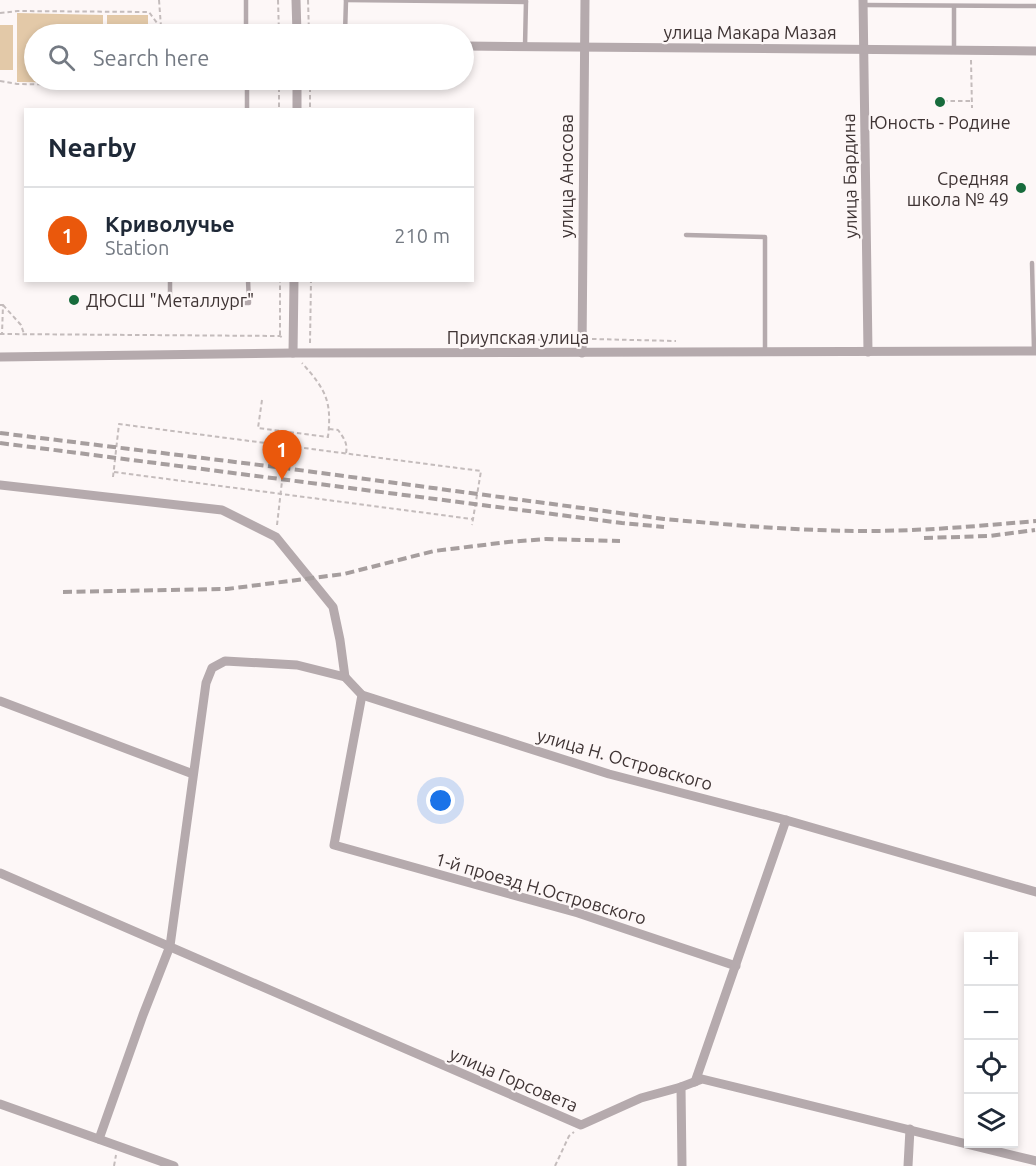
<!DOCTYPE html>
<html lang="en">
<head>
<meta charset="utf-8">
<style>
	body { margin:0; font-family:Ubuntu,sans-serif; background:#f6f6f7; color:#1f2937 }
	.controls { position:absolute; right:18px; bottom:18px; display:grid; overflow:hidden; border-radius:0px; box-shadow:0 3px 9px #0003 }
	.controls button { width:54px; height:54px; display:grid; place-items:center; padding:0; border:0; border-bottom:2px solid #e0e1e3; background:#fff; color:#1f2937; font:30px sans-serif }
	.you { position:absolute; left:441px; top:801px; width:21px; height:21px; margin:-15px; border:4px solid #fff; border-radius:50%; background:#1a73e8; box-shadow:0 0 0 9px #1a73e833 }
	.badge { display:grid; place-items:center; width:39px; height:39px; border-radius:50%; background:#ea580c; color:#fff; font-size:20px; font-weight:700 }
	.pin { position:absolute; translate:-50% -50px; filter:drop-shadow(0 2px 3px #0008) }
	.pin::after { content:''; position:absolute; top:32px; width:21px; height:18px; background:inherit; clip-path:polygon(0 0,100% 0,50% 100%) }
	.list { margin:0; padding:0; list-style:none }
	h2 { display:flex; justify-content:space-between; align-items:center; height:78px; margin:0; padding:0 24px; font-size:26px }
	h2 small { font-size:20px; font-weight:400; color:#747a83 }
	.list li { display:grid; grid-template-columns:39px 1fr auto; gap:18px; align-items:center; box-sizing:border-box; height:96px; padding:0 24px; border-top:2px solid #e0e1e3 }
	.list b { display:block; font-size:22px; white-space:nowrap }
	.list p { margin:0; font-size:20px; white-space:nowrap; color:#747a83 }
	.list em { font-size:20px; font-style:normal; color:#747a83 }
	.icon { flex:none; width:33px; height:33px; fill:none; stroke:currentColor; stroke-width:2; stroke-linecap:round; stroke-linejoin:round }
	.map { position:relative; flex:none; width:1036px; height:1166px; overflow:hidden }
	.search { position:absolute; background:#fff; box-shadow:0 3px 9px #0003; left:24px; top:24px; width:450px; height:66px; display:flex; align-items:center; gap:15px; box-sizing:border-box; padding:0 21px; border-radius:33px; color:#747a83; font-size:22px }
	.panel { position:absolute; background:#fff; box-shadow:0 3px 9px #0003; left:24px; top:108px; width:450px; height:174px; border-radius:0px }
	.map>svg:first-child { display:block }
	.garden { fill:#e3c9a8 }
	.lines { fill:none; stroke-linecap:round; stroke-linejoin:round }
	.path { stroke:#c4bcbc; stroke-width:2; stroke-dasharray:4.5 3; stroke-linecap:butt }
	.service { stroke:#b5aaad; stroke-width:4.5 }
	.minor { stroke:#b5aaad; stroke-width:9 }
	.rail { stroke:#a69e9e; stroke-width:4; stroke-dasharray:9 4.5; stroke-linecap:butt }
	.poi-dot { fill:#176b3c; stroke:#fdf7f7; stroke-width:2 }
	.labels { text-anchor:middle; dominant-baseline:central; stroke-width:4.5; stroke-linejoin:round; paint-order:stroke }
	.street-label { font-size:18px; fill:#3f3434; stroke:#fdf7f7 }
	.poi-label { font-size:18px; fill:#3f3434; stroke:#fdf7f7 }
</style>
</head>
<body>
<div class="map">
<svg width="1036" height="1166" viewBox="0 0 1036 1166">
	<rect width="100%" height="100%" fill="#fdf7f7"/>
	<g class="garden">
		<polygon points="17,13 103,15 103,34 34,34 34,80 103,80 103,83 17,82"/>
		<rect x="107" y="15" width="41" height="19"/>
		<rect x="0" y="25" width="13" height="45"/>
	</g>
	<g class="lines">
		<g class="path">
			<polyline points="159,0 161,27"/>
			<polyline points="278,0 279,34"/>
			<polyline points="308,0 309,34"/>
			<polyline points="0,13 18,11 149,12 165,34"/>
			<polyline points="971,60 972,108"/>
			<polyline points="279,80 279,110"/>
			<polyline points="310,80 310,110"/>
			<polyline points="0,81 17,84 149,86 154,80"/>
			<polyline points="943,101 972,101"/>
			<polyline points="0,305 3,305 2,334"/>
			<polyline points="3,305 21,325 24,334"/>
			<polyline points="0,334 280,336 283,338"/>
			<polyline points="280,335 280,280"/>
			<polyline points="592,339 676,341"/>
			<polyline points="493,341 571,339"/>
			<polyline points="310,343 311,280"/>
			<path d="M 262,400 L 258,428 L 328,437 C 332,401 326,390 302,363"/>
			<path d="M 329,429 L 338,430 C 344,438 348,444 346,453"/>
			<polyline points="114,472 472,519"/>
			<polyline points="113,477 119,424 481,471 472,525"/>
			<polyline points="277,525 286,446 291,433"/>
			<polyline points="114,1166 116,1155"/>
			<polyline points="555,1166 569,1136 574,1132"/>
		</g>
		<g class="service">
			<polyline points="246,0 246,34"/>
			<polyline points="346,0 526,2"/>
			<polyline points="864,5 1036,6"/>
			<polyline points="954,7 954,50"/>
			<polyline points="345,34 346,0"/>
			<polyline points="525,46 526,1"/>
			<polyline points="247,80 247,110"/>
			<polyline points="686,235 765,237 765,353"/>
			<polyline points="1032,263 1034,350"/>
			<polyline points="170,280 170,302 249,303 248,280"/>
		</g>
		<g class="minor">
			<polyline points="296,0 297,34"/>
			<polyline points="863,0 868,352"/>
			<polyline points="464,46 1036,51"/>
			<polyline points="297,110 297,80"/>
			<polyline points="293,353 294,280"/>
			<polyline points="582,353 585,0"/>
			<polyline points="0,357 293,353 1036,351"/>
			<polyline points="0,485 222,510 276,537 333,607 340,640 345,677"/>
			<polyline points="362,695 334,845 578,913 736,966"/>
			<polyline points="0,701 193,774"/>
			<polyline points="0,873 581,1125 641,1098 681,1087 702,1079 1036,1161"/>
			<polyline points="695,1082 786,820"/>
			<polyline points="681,1087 682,1166"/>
			<polyline points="0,1104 174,1166"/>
			<polyline points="99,1139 143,1015 170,946 206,683 212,668 225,661 297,665 345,677 362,695 609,774 786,820 1036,892"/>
			<polyline points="908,1166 910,1129"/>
		</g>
		<g class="rail">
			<path d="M 0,433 L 284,468 L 664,519 C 731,525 799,531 866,531 C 923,531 979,526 1036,521"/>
			<polyline points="0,443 622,523 664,527"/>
			<polyline points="924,538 989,536 1035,530"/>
			<polyline points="63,592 227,589 344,574 434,551 508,542 546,539 620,541"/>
		</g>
	</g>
	<g class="poi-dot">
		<circle cx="940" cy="102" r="6"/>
		<circle cx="1021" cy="188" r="6"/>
		<circle cx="74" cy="300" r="6"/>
	</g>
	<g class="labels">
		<g class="street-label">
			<text x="750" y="32">улица Макара Мазая</text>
			<text transform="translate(566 176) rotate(-90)">улица Аносова</text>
			<text transform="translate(849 176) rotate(-91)">улица Бардина</text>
			<text x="518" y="337">Приупская улица</text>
			<text transform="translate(625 759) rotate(16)">улица Н. Островского</text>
			<text transform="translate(541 888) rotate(16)">1-й проезд Н.Островского</text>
			<text transform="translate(514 1079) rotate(23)">улица Горсовета</text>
		</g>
		<g class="poi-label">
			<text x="940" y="122">Юность - Родине</text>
			<text x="1009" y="178" text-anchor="end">Средняя<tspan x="1009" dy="21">школа № 49</tspan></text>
			<text x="86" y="300" text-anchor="start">ДЮСШ "Металлург"</text>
		</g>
	</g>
</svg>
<div class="controls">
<button>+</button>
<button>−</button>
<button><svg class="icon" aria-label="locate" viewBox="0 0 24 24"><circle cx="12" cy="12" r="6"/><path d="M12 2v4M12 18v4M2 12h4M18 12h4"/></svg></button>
<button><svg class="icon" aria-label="layers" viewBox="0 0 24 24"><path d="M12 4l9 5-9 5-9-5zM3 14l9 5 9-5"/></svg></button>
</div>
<div class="you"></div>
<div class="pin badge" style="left:282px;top:480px">1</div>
<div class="search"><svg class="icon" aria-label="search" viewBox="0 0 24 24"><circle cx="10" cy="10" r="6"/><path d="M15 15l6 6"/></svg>Search here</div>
<section class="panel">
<h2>Nearby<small></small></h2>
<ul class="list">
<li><span class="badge">1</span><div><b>Криволучье</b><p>Station</p></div><em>210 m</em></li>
</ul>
</section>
</div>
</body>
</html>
